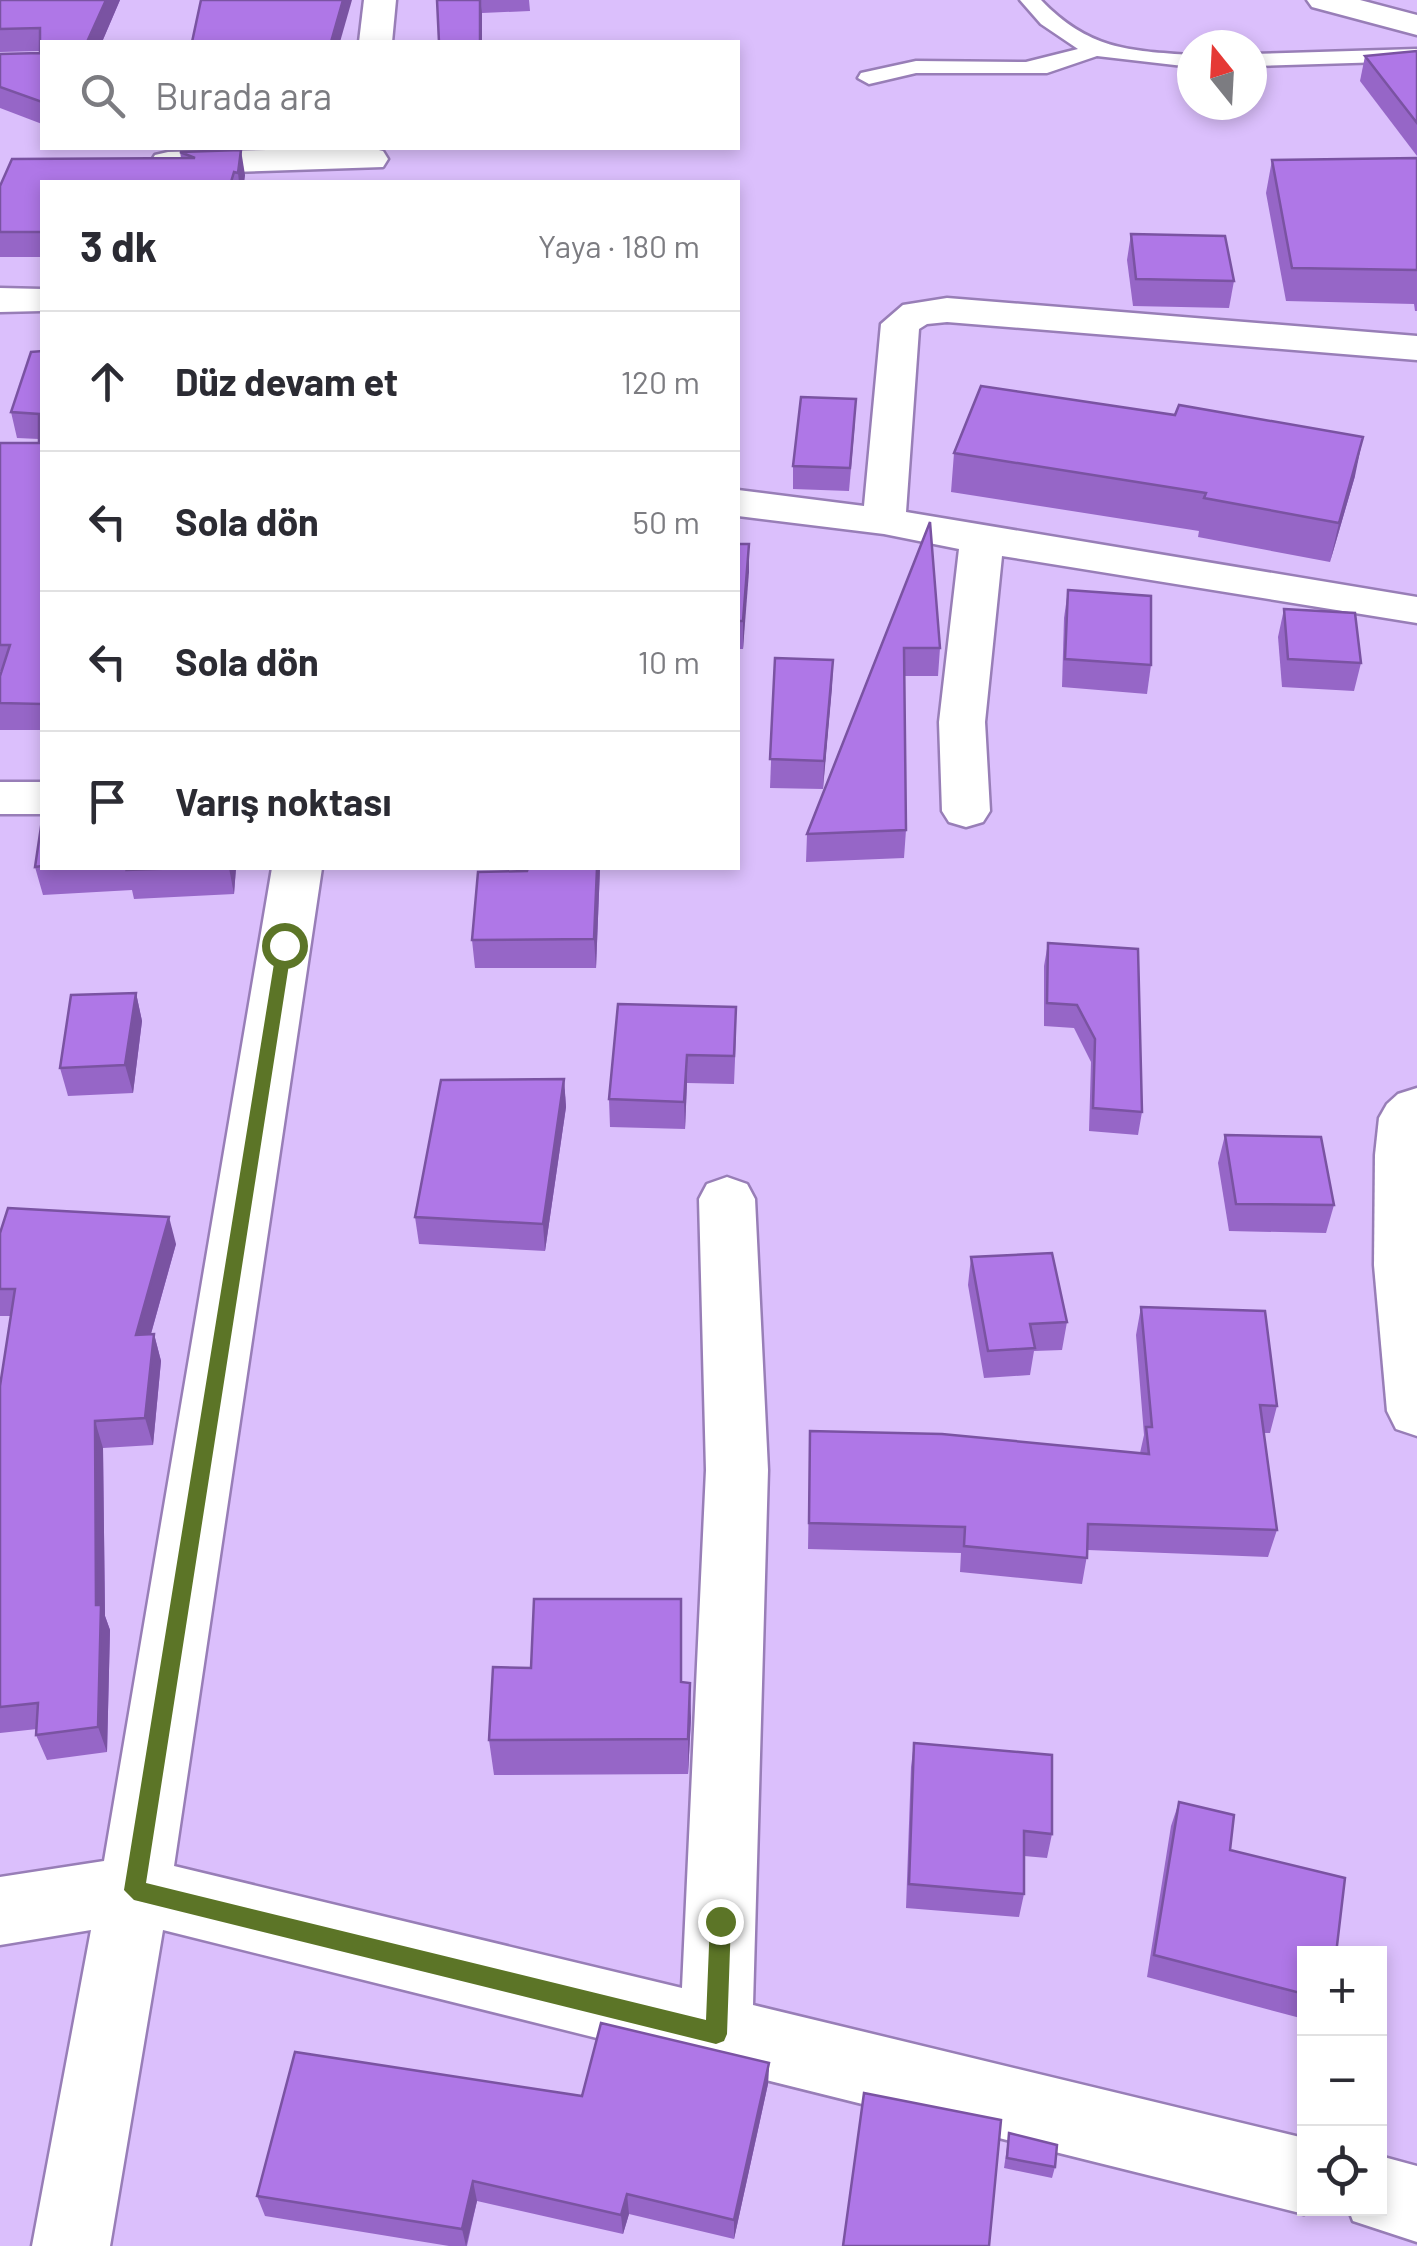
<!DOCTYPE html>
<html lang="tr">
<head>
<meta charset="utf-8">
<style>
	body { margin:0; font-family:Barlow,sans-serif; background:#f7f7f7; color:#2b2b33 }
	.controls { position:absolute; right:30px; bottom:30px; display:grid; overflow:hidden; border-radius:0px; box-shadow:0 5px 15px #0003 }
	.controls button { width:90px; height:90px; display:grid; place-items:center; padding:0; border:0; border-bottom:2px solid #e1e1e2; background:#fff; color:#2b2b33; font:50px sans-serif }
	.compass { position:absolute; left:1177px; top:30px; width:90px; height:90px; border-radius:50%; background:#fff; box-shadow:0 5px 15px #0003; rotate:342deg }
	.stop { position:absolute; width:30px; height:30px; margin:-22px; border:8px solid #5c7527; border-radius:50%; background:#fff }
	.stop.end { background:#5c7527; border-color:#fff; box-shadow:0 2px 10px #0008 }
	.list { margin:0; padding:0; list-style:none }
	h2 { display:flex; justify-content:space-between; align-items:center; height:130px; margin:0; padding:0 40px; font-size:42px }
	h2 small { font-size:32px; font-weight:400; color:#7c7c81 }
	.list li { display:grid; grid-template-columns:65px 1fr auto; gap:30px; align-items:center; box-sizing:border-box; height:140px; padding:0 40px; border-top:2px solid #e1e1e2 }
	.list b { display:block; font-size:38px; white-space:nowrap }
	.list em { font-size:32px; font-style:normal; color:#7c7c81 }
	.icon { flex:none; width:55px; height:55px; fill:none; stroke:currentColor; stroke-width:2; stroke-linecap:round; stroke-linejoin:round }
	.map { position:relative; flex:none; width:1417px; height:2246px; overflow:hidden }
	.search { position:absolute; background:#fff; box-shadow:0 5px 15px #0003; left:40px; top:40px; width:700px; height:110px; display:flex; align-items:center; gap:25px; box-sizing:border-box; padding:0 35px; border-radius:0px; color:#7c7c81; font-size:38px }
	.panel { position:absolute; background:#fff; box-shadow:0 5px 15px #0003; left:40px; top:180px; width:700px; height:690px; border-radius:0px }
	.map>svg:first-child { display:block }
	.lines { fill:none; stroke-linecap:round; stroke-linejoin:round }
	.lane-casing { stroke:#987eb7; stroke-width:5 }
	.street-casing { stroke:#987eb7; stroke-width:5 }
	.lane { fill:#fff; fill-rule:evenodd }
	.street { fill:#fff; fill-rule:evenodd }
	.wall { fill:#9666c7 }
	.shaded-wall { fill:#7a53a2 }
	.building { fill:#af77e7; stroke:#7a53a2; stroke-width:2.5 }
	.route { fill:#5c7527 }
</style>
</head>
<body>
<div class="map">
<svg width="1417" height="2246" viewBox="0 0 1417 2246">
	<rect width="100%" height="100%" fill="#dbbffc"/>
	<g class="lines">
		<defs>
			<g id="lane">
				<path d="M 1020,0 L 1041,0 C 1088,49 1128,51 1192,55 L 1192,67 L 1097,56 L 1047,73 L 916,73 L 869,84 L 858,78 L 861,73 L 916,61 L 1026,62 L 1078,49 L 1041,24 Z"/>
				<polygon points="1417,49 1417,61 1252,66 1252,54"/>
			</g>
			<g id="street">
				<polygon points="364,0 396,0 392,42 359,42"/>
				<polygon points="1307,0 1360,0 1417,15 1417,35 1312,7"/>
				<polygon points="370,148 383,151 388,159 383,167 168,174 155,171 150,163 155,155 168,152"/>
				<polygon points="0,288 42,289 42,311 0,312"/>
				<polygon points="947,298 1417,336 1417,360 947,322 927,324 919,329 906,512 1417,597 1417,623 1002,556 985,722 990,811 983,822 966,827 949,822 942,811 939,722 959,549 884,534 738,516 738,490 864,506 881,324 903,305"/>
				<rect x="0" y="782" width="42" height="32"/>
				<polygon points="272,868 322,868 174,1866 682,1988 706,1470 699,1199 707,1184 727,1177 747,1184 755,1199 768,1470 753,2005 1304,2138 1304,2208 1318,2208 1304,2214 163,1930 110,2246 32,2246 91,1930 0,1945 0,1877 104,1861"/>
				<polygon points="1417,1088 1417,1436 1396,1429 1387,1411 1374,1265 1375,1155 1379,1118 1387,1104 1398,1094"/>
				<polygon points="1380,2156 1417,2166 1417,2242 1353,2221 1348,2208 1380,2208"/>
			</g>
		</defs>
		<use href="#lane" class="lane-casing"/>
		<use href="#street" class="street-casing"/>
		<use href="#lane" class="lane"/>
		<use href="#street" class="street"/>
	</g>
	<g class="wall">
		<polygon points="0,0 120,0 102,42 42,42 42,124 0,108 0,54 40,53 40,51 0,52"/>
		<polygon points="437,0 529,0 530,11 482,13"/>
		<polygon points="1417,51 1417,156 1360,81 1365,56"/>
		<polygon points="106,148 220,148 112,150"/>
		<polygon points="180,152 245,175 244,182 42,182 42,257 0,257 0,186 181,158"/>
		<polygon points="1417,158 1417,311 1415,311 1414,304 1286,301 1266,193 1272,160"/>
		<polygon points="1131,234 1234,281 1229,308 1133,306 1127,260"/>
		<polygon points="42,351 42,730 0,730 0,676 2,671 0,671 0,443 39,443 39,439 17,438 11,412"/>
		<polygon points="855,422 849,491 793,489 793,466"/>
		<polygon points="954,453 1355,476 1330,562 1198,537 1199,531 951,492"/>
		<polygon points="930,522 940,648 938,676 904,676 906,830 904,858 806,862 807,834"/>
		<polygon points="738,544 749,544 743,649 738,649"/>
		<polygon points="1068,590 1151,665 1147,694 1062,687 1064,618"/>
		<polygon points="1284,609 1361,663 1354,691 1282,687 1278,637"/>
		<polygon points="775,658 833,660 823,789 770,788"/>
		<polygon points="42,820 42,868 236,868 234,894 134,899 132,890 43,895 35,867"/>
		<polygon points="528,868 600,868 596,968 475,968 472,940 527,871"/>
		<polygon points="1048,943 1142,1112 1138,1135 1089,1131 1091,1062 1074,1028 1044,1026 1044,966"/>
		<polygon points="136,993 142,1021 133,1093 68,1096 60,1068"/>
		<polygon points="618,1004 736,1035 734,1084 687,1083 685,1129 610,1127 609,1099"/>
		<polygon points="564,1079 566,1107 545,1251 419,1244 415,1217"/>
		<polygon points="1225,1135 1334,1205 1326,1233 1229,1231 1218,1163"/>
		<polygon points="0,1233 176,1244 151,1334 154,1334 161,1361 153,1445 103,1448 105,1616 110,1630 107,1752 47,1760 36,1735 37,1729 0,1733 0,1386 11,1316 0,1316"/>
		<polygon points="971,1257 1067,1322 1062,1350 1034,1351 1030,1375 984,1378 968,1285"/>
		<polygon points="1141,1307 1277,1406 1270,1433 1264,1433 1277,1530 1268,1557 1088,1550 1082,1584 960,1572 961,1553 808,1549 810,1431 1140,1453 1144,1435 1136,1335"/>
		<polygon points="682,1635 682,1682 691,1718 688,1774 494,1775 489,1740 531,1668"/>
		<polygon points="914,1743 1052,1834 1047,1858 1024,1856 1024,1894 1019,1917 906,1908 911,1767"/>
		<polygon points="1179,1802 1230,1850 1304,1954 1304,2019 1147,1977 1171,1826"/>
		<polygon points="769,2063 768,2084 734,2239 629,2214 623,2234 477,2201 467,2246 449,2246 265,2216 257,2196 582,2096"/>
		<polygon points="1009,2133 1055,2167 1052,2178 1004,2168"/>
	</g>
	<g class="shaded-wall">
		<polygon points="106,0 120,0 102,42 87,42"/>
		<polygon points="343,0 352,0 340,42 331,42"/>
		<polygon points="480,0 482,13 482,42 480,42"/>
		<polygon points="241,150 245,175 244,182 239,182 238,173"/>
		<polygon points="1363,437 1355,476 1330,562 1339,523"/>
		<polygon points="749,544 749,572 743,649 743,621"/>
		<polygon points="833,660 832,688 823,789 824,761"/>
		<polygon points="229,868 236,868 234,894"/>
		<polygon points="597,868 600,868 596,968 594,939"/>
		<polygon points="136,993 142,1021 133,1093 125,1065"/>
		<polygon points="687,1055 687,1083 685,1129 684,1102"/>
		<polygon points="564,1079 566,1107 545,1251 543,1224"/>
		<polygon points="169,1217 176,1244 143,1362 136,1335"/>
		<polygon points="154,1334 161,1361 153,1445 145,1418"/>
		<polygon points="95,1421 103,1448 105,1616 110,1630 107,1752 98,1727"/>
		<polygon points="690,1683 691,1718 688,1774 688,1739"/>
		<polygon points="769,2063 768,2084 734,2239 734,2220"/>
		<polygon points="473,2181 477,2201 466,2246 462,2229"/>
		<polygon points="627,2194 629,2214 623,2234 621,2215"/>
	</g>
	<g class="building">
		<polygon points="0,0 106,0 87,42 42,42 42,102 0,87 0,54 40,53 40,28 0,29"/>
		<polygon points="201,0 343,0 331,42 192,42"/>
		<polygon points="437,0 480,0 480,42 439,42"/>
		<polygon points="1417,51 1417,123 1365,56"/>
		<polygon points="241,150 238,173 234,172 231,182 42,182 42,232 0,232 0,186 12,159 195,158 180,152"/>
		<polygon points="1417,158 1417,270 1292,268 1272,160"/>
		<polygon points="1131,234 1225,236 1234,281 1136,279"/>
		<polygon points="42,351 42,704 0,703 0,676 10,645 0,645 0,443 39,443 39,414 11,412 31,352"/>
		<polygon points="981,386 1175,415 1179,405 1363,437 1339,523 1204,498 1206,493 954,453"/>
		<polygon points="801,397 856,399 850,468 793,466"/>
		<polygon points="930,522 940,648 904,648 906,830 807,834"/>
		<polygon points="738,544 749,544 743,621 738,621"/>
		<polygon points="1068,590 1151,596 1151,665 1065,659"/>
		<polygon points="1284,609 1355,613 1361,663 1288,659"/>
		<polygon points="775,658 833,660 824,761 770,759"/>
		<polygon points="42,820 42,866 35,867"/>
		<polygon points="128,868 186,868 127,870"/>
		<polygon points="528,868 597,868 594,939 472,940 478,872 527,871"/>
		<polygon points="1048,943 1138,949 1142,1112 1093,1108 1095,1039 1077,1005 1047,1003"/>
		<polygon points="136,993 125,1065 60,1068 71,995"/>
		<polygon points="618,1004 736,1007 734,1056 687,1055 684,1102 609,1099"/>
		<polygon points="564,1079 543,1224 415,1217 441,1080"/>
		<polygon points="1225,1135 1321,1137 1334,1205 1236,1204"/>
		<polygon points="8,1208 169,1217 136,1335 154,1334 145,1418 95,1421 96,1605 101,1605 98,1727 36,1735 38,1703 0,1707 0,1386 15,1289 0,1289 0,1233"/>
		<polygon points="1052,1253 1067,1322 1030,1324 1035,1348 988,1351 971,1257"/>
		<polygon points="1141,1307 1265,1311 1277,1406 1260,1405 1277,1530 1088,1524 1087,1558 964,1546 965,1527 809,1523 810,1431 942,1434 1149,1454 1146,1427 1152,1427"/>
		<polygon points="534,1599 681,1599 681,1682 690,1683 688,1739 489,1740 493,1667 531,1668"/>
		<polygon points="914,1743 1052,1755 1052,1834 1024,1831 1024,1894 909,1884"/>
		<polygon points="1179,1802 1234,1815 1230,1850 1345,1878 1336,1954 1304,1954 1304,1994 1154,1955"/>
		<polygon points="601,2023 769,2063 734,2220 627,2194 621,2215 473,2181 462,2229 257,2196 295,2052 582,2096"/>
		<polygon points="864,2093 1001,2120 989,2246 843,2246"/>
		<polygon points="1009,2133 1057,2145 1055,2167 1007,2158"/>
	</g>
	<polygon class="route" points="284,940 292,945 146,1883 706,2020 710,1921 713,1914 720,1911 728,1914 731,1921 727,2034 724,2041 716,2044 134,1900 124,1890 277,945"/>
</svg>
<div class="controls">
<button>+</button>
<button>−</button>
<button><svg class="icon" aria-label="locate" viewBox="0 0 24 24"><circle cx="12" cy="12" r="6"/><path d="M12 2v4M12 18v4M2 12h4M18 12h4"/></svg></button>
</div>
<svg class="compass" viewBox="-18 -18 36 36"><path d="M0-13l5 13h-10z" fill="#e53935"/><path d="M0 13l5-13h-10z" fill="#7c7c81"/></svg>
<div class="stop" style="left:284px;top:945px"></div>
<div class="stop end" style="left:720px;top:1921px"></div>
<div class="search"><svg class="icon" aria-label="search" viewBox="0 0 24 24"><circle cx="10" cy="10" r="6"/><path d="M15 15l6 6"/></svg>Burada ara</div>
<section class="panel">
<h2>3 dk<small>Yaya · 180 m</small></h2>
<ul class="list">
<li><svg class="icon" aria-label="ahead" viewBox="0 0 24 24"><path d="M12 20V5M6 11l6-6 6 6"/></svg><div><b>Düz devam et</b></div><em>120 m</em></li>
<li><svg class="icon" aria-label="left" viewBox="0 0 24 24"><path d="M17 20v-9H6M10 6l-5 5 5 5"/></svg><div><b>Sola dön</b></div><em>50 m</em></li>
<li><svg class="icon" aria-label="left" viewBox="0 0 24 24"><path d="M17 20v-9H6M10 6l-5 5 5 5"/></svg><div><b>Sola dön</b></div><em>10 m</em></li>
<li><svg class="icon" aria-label="arrive" viewBox="0 0 24 24"><path d="M6 21V4h12l-3 4 3 4H6"/></svg><div><b>Varış noktası</b></div></li>
</ul>
</section>
</div>
</body>
</html>
